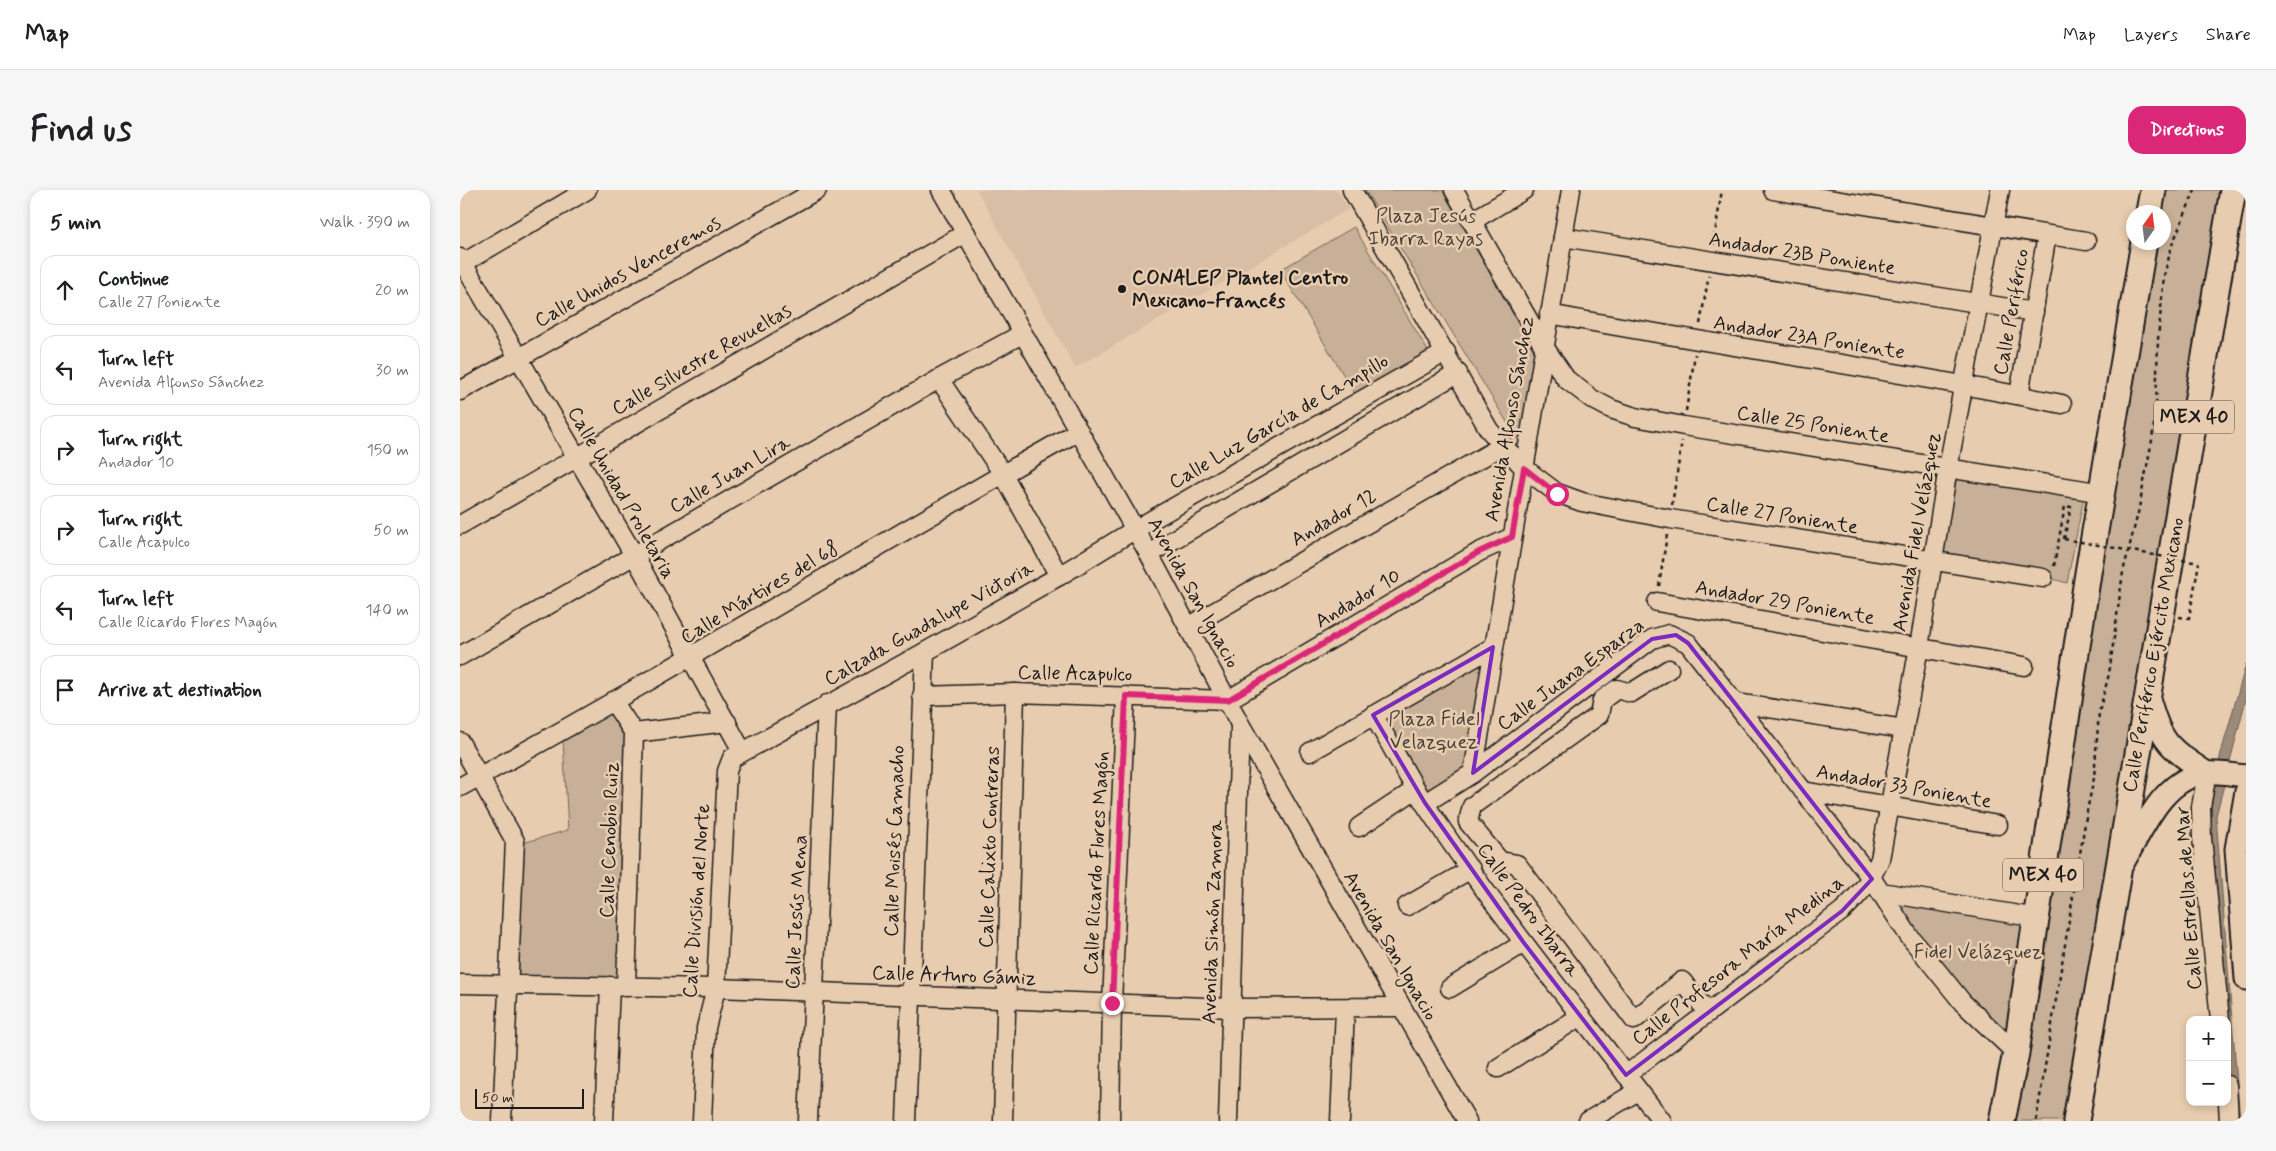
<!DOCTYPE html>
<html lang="en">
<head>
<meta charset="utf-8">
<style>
	body { margin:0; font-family:Mynerve,sans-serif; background:#f6f6f6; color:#202124 }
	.controls { position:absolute; right:15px; bottom:15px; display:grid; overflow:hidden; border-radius:10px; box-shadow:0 2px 8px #0003 }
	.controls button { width:45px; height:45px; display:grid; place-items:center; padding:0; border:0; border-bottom:1px solid #e0e0e0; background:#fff; color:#202124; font:25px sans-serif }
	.compass { position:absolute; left:1666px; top:15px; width:45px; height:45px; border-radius:50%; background:#fff; box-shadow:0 2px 8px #0003; rotate:14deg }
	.scale { position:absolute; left:15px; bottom:12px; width:109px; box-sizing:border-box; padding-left:5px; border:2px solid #1c1c1c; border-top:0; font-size:14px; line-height:18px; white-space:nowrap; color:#1c1c1c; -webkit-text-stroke:4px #e8ccaf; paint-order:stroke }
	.stop { position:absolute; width:15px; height:15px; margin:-11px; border:4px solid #db2777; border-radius:50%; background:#fff }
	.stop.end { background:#db2777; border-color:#fff; box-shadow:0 1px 5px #0008 }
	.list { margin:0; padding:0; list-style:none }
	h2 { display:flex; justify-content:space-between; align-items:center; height:65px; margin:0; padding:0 20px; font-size:21px }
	h2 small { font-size:16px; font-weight:400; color:#757577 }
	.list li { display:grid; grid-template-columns:32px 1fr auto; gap:15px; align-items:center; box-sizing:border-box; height:70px; margin:0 10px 10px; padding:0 10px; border:1px solid #e0e0e0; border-radius:15px }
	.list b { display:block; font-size:19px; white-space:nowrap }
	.list p { margin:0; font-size:16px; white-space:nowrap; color:#757577 }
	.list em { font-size:16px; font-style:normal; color:#757577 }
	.icon { flex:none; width:28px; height:28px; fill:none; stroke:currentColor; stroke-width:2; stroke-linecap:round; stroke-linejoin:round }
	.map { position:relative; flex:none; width:1786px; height:931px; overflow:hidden; border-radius:15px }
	header { display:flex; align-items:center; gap:30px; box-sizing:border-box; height:70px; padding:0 25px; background:#fff; border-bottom:1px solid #e0e0e0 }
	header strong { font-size:24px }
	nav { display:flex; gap:28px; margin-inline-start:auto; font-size:18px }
	.intro { display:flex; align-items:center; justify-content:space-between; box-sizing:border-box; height:120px; padding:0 30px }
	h1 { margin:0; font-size:35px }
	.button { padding:12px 22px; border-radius:15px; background:#db2777; color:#fff; font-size:18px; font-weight:700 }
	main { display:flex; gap:30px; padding:0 30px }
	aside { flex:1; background:#fff; border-radius:15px; box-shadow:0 2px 8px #0003 }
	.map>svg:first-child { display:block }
	.built { fill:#d8bea4 }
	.green { fill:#c7b097; stroke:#72665a }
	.water { fill:#9d8b79; stroke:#695f54 }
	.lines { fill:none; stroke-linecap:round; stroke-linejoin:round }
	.minor-casing { stroke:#1c1c1c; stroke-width:21 }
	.major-casing { stroke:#1c1c1c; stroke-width:25 }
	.highway-casing { stroke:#1c1c1c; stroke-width:29 }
	.path { stroke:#1c1c1c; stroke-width:2.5; stroke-dasharray:4 4; stroke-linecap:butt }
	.minor { stroke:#e8ccaf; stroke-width:18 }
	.major { stroke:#e8ccaf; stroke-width:21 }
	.highway { stroke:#e8ccaf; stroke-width:25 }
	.path-bridge { stroke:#1c1c1c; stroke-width:2.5; stroke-dasharray:4 4; stroke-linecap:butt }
	.route { stroke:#db2777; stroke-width:6 }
	.marked { fill:none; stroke:#7b2cbf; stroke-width:4; stroke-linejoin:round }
	.poi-dot { fill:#1c1c1c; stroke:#e8ccaf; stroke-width:2 }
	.labels { text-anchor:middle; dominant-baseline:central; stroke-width:5; stroke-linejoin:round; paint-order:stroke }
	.shield { fill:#e8ccaf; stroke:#595148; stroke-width:1 }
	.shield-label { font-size:19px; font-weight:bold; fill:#1c1c1c }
	.park-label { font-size:20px; fill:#47413b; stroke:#e8ccaf }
	.street-label { font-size:20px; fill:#1c1c1c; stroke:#e8ccaf }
	.poi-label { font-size:20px; font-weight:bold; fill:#1c1c1c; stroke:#e8ccaf; text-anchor:start }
</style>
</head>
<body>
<header>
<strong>Map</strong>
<nav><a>Map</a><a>Layers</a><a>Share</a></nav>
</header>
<div class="intro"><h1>Find us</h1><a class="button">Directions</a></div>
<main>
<aside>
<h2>5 min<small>Walk · 390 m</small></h2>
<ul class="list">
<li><svg class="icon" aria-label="ahead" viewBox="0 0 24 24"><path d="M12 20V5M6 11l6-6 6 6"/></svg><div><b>Continue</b><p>Calle 27 Poniente</p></div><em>20 m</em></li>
<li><svg class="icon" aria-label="left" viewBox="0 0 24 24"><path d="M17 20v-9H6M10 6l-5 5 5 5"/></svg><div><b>Turn left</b><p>Avenida Alfonso Sánchez</p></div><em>30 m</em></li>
<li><svg class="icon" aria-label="right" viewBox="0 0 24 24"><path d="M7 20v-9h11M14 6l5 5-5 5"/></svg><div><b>Turn right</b><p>Andador 10</p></div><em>150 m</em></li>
<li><svg class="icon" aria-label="right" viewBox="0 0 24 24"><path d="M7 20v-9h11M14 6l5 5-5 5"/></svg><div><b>Turn right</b><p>Calle Acapulco</p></div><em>50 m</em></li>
<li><svg class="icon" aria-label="left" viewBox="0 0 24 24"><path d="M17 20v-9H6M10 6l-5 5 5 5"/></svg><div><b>Turn left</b><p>Calle Ricardo Flores Magón</p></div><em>140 m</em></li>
<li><svg class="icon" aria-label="arrive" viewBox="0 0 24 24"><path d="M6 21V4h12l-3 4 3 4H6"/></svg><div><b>Arrive at destination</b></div></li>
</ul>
</aside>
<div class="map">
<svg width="1786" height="931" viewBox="0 0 1786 931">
	<rect width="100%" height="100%" fill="#e8ccaf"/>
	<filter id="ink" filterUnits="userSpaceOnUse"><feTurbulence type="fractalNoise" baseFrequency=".02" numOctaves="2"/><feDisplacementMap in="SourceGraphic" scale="10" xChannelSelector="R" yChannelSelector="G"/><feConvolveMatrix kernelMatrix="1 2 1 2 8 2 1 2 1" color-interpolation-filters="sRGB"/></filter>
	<g filter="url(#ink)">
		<polygon class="built" points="517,0 877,0 889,19 615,178"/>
		<g class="green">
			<polygon points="905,0 982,0 1078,168 1064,260"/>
			<polygon points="1694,0 1769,0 1615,931 1545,931 1686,53 1704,52 1704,22 1691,22"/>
			<polygon points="894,37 968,161 895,204 820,80"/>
			<polygon points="1489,279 1625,301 1607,393 1582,386 1475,371"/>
			<polygon points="1033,457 1013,583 965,613 913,525"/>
			<polygon points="148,520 165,549 157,790 51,788 59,654 108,640 103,549"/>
			<polygon points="1427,706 1564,728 1545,847 1505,810"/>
		</g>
		<polygon class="water" points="1786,474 1786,509 1756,626 1780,931 1771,931 1767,882 1767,830 1747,627 1761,563"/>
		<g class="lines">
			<defs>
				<g id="minor">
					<polyline points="481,0 689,364 780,534 1007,931"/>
					<polyline points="892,0 1029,240 1064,278 1097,303 1122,312 1210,329 1583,388"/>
					<polyline points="994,0 1083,155 1106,189 1132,209 1151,219 1175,227 1224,236 1643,303"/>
					<polyline points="1313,0 1626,51"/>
					<polyline points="1012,31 1064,0"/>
					<polyline points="1103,47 1574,122"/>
					<polyline points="0,68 174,365 282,561"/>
					<polyline points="0,75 127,0"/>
					<path d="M 1089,124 C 1260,156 1432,179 1602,214"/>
					<polyline points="479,189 543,284 599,386"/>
					<polyline points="0,201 357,0"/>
					<polyline points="1559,205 1587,45"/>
					<polyline points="0,335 506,43"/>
					<polyline points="689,364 998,183"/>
					<polyline points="1197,412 1564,476"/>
					<polyline points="728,437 1042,256"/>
					<polyline points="0,466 479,189 562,144"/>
					<polyline points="1209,479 1171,503 1157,499 1142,510 1139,525 1012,616 1008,632 1040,671 1057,674 1174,830 1222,791 1248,822"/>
					<polyline points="462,506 555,503 768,510"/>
					<polyline points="768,510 1019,362 1052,347"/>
					<polyline points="153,511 174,543 166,797"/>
					<polyline points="1276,513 1444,539"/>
					<path d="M 913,525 C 931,554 946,585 965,614 C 1037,724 1122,826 1202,931"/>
					<polyline points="174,543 267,532"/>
					<polyline points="0,552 55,651 42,931"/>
					<polyline points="850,562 1033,457"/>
					<polyline points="1013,583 1111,0"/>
					<polyline points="1747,583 1741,617 1742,648 1760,830"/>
					<path d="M 0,597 C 209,484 411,357 619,241"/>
					<polyline points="1343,601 1538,635"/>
					<polyline points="965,613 1013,583 1192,449 1209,444 1228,453 1412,689 1449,746 1503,813 1556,863"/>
					<polyline points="899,637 956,599"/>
					<polyline points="1421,702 1577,728"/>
					<polyline points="947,716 1011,679"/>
					<polyline points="0,794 256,798 772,818 940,817"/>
					<polyline points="990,798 1064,753"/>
					<polyline points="1038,878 1121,826"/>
					<path d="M 1166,885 L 1382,721 C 1400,704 1411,691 1420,669 L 1459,457 L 1488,278 L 1540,0"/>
					<polyline points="1767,895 1769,931"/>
					<polyline points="144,931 150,796"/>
					<polyline points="242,931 246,838 256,798 267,581 272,568 465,462 599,386 674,340 986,162"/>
					<polyline points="348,931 367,514"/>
					<polyline points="446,931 465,462"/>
					<polyline points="543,931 555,503"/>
					<polyline points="650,931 652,813 666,506"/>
					<polyline points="768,931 780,535"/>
					<polyline points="880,931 885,819"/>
					<polyline points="1128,931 1178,901"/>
				</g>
				<g id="major">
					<path d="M 1688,505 C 1702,553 1706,556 1747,583"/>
					<polyline points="1786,601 1776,659 1786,789"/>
					<path d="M 1662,675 C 1682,642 1702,586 1748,583 C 1760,582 1774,585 1786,586"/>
				</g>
				<g id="highway">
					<polyline points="1689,22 1693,0"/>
					<polyline points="1542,931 1556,863 1628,383 1684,52"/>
					<polyline points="1616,931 1773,0"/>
				</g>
			</defs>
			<use href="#minor" class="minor-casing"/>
			<use href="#major" class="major-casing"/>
			<use href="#highway" class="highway-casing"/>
			<g class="path">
				<polyline points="1253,55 1262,0"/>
				<polyline points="1240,134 1249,85"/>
				<polyline points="1226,221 1235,164"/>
				<polyline points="1212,315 1222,251"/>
				<polyline points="1594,376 1605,316 1611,317 1604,349"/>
				<polyline points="1199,396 1207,345"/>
				<polyline points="1719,427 1729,428 1739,373"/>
				<polyline points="1576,931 1627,621 1634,588 1639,522 1649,484 1663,382 1678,323 1692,250 1696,218 1698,149 1704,86 1712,55 1735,0"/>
			</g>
			<use href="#minor" class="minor"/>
			<use href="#major" class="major"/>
			<use href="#highway" class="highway"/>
			<polyline class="path-bridge" points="1604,349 1739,373"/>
		</g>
	</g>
	<g class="lines" filter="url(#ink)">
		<polyline class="route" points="652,813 666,506 768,510 1019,362 1052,347 1064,278 1097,304"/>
	</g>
	<path class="marked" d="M 1216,445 L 1228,453 L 1412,689 L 1382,721 L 1166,885 L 1064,753 L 965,613 L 913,525 L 1033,457 L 1013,583 L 1192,449 Z"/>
	<circle class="poi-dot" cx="662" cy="99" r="5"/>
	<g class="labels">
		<g class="shield">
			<rect x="1694" y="210.5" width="80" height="33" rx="4"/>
			<rect x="1543" y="668.5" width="80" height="33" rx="4"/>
		</g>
		<g class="shield-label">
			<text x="1734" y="227">MEX 40</text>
			<text x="1583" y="685">MEX 40</text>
		</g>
		<g class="park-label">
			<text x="966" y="26">Plaza Jesús<tspan x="966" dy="23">Ibarra Rayas</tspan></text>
			<text x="974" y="529">Plaza Fidel<tspan x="974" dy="23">Velazquez</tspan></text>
			<text x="1518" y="762">Fidel Velázquez</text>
		</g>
		<g class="street-label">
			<text transform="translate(1342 64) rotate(9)">Andador 23B Poniente</text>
			<text transform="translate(168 82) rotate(-29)">Calle Unidos Venceremos</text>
			<text transform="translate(1552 122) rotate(-80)">Calle Periférico</text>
			<text transform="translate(1349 148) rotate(9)">Andador 23A Poniente</text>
			<text transform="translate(242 170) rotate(-30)">Calle Silvestre Revueltas</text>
			<text transform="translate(1050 229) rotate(-80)">Avenida Alfonso Sánchez</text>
			<text transform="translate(819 232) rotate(-30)">Calle Luz García de Campillo</text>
			<text transform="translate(1353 235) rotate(9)">Calle 25 Poniente</text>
			<text transform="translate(270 285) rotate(-30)">Calle Juan Lira</text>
			<text transform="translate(161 303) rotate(60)">Calle Unidad Proletaria</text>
			<text transform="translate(1322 326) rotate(9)">Calle 27 Poniente</text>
			<text transform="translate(874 328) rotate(-30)">Andador 12</text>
			<text transform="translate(1457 342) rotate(-80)">Avenida Fidel Velázquez</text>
			<text transform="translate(300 403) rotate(-31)">Calle Mártires del 68</text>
			<text transform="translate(733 403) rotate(61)">Avenida San Ignacio</text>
			<text transform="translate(898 409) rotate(-31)">Andador 10</text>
			<text transform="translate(1325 413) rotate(10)">Andador 29 Poniente</text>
			<text transform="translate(469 434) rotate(-29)">Calzada Guadalupe Victoria</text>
			<text transform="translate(1694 465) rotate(-80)">Calle Periférico Ejército Mexicano</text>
			<text transform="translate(615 484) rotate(1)">Calle Acapulco</text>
			<text transform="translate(1111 485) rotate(-36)">Calle Juana Esparza</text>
			<text transform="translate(1444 597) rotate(10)">Andador 33 Poniente</text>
			<text transform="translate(150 650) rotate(-88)">Calle Cenobio Ruiz</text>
			<text transform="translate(435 651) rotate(-88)">Calle Moisés Camacho</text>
			<text transform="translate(530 657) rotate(-88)">Calle Calixto Contreras</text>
			<text transform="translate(637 673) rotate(-87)">Calle Ricardo Flores Magón</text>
			<text transform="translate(1729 708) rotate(-94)">Calle Estrellas de Mar</text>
			<text transform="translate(237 711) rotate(-86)">Calle División del Norte</text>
			<text transform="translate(1068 720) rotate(54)">Calle Pedro Ibarra</text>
			<text transform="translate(337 722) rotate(-87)">Calle Jesús Mena</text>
			<text transform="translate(753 732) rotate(-88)">Avenida Simón Zamora</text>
			<text transform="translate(930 756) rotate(60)">Avenida San Ignacio</text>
			<text transform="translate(1278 771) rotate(-38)">Calle Profesora María Medina</text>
			<text transform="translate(494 786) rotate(2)">Calle Arturo Gámiz</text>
		</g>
		<g class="poi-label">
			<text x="672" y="88">CONALEP Plantel Centro<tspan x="672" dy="23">Mexicano-Francés</tspan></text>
		</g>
	</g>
</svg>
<div class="controls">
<button>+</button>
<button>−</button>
</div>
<svg class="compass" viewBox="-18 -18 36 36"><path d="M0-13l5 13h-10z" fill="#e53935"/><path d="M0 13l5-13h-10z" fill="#757577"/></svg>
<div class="scale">50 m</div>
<div class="stop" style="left:1097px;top:304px"></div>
<div class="stop end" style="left:652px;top:813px"></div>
</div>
</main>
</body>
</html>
